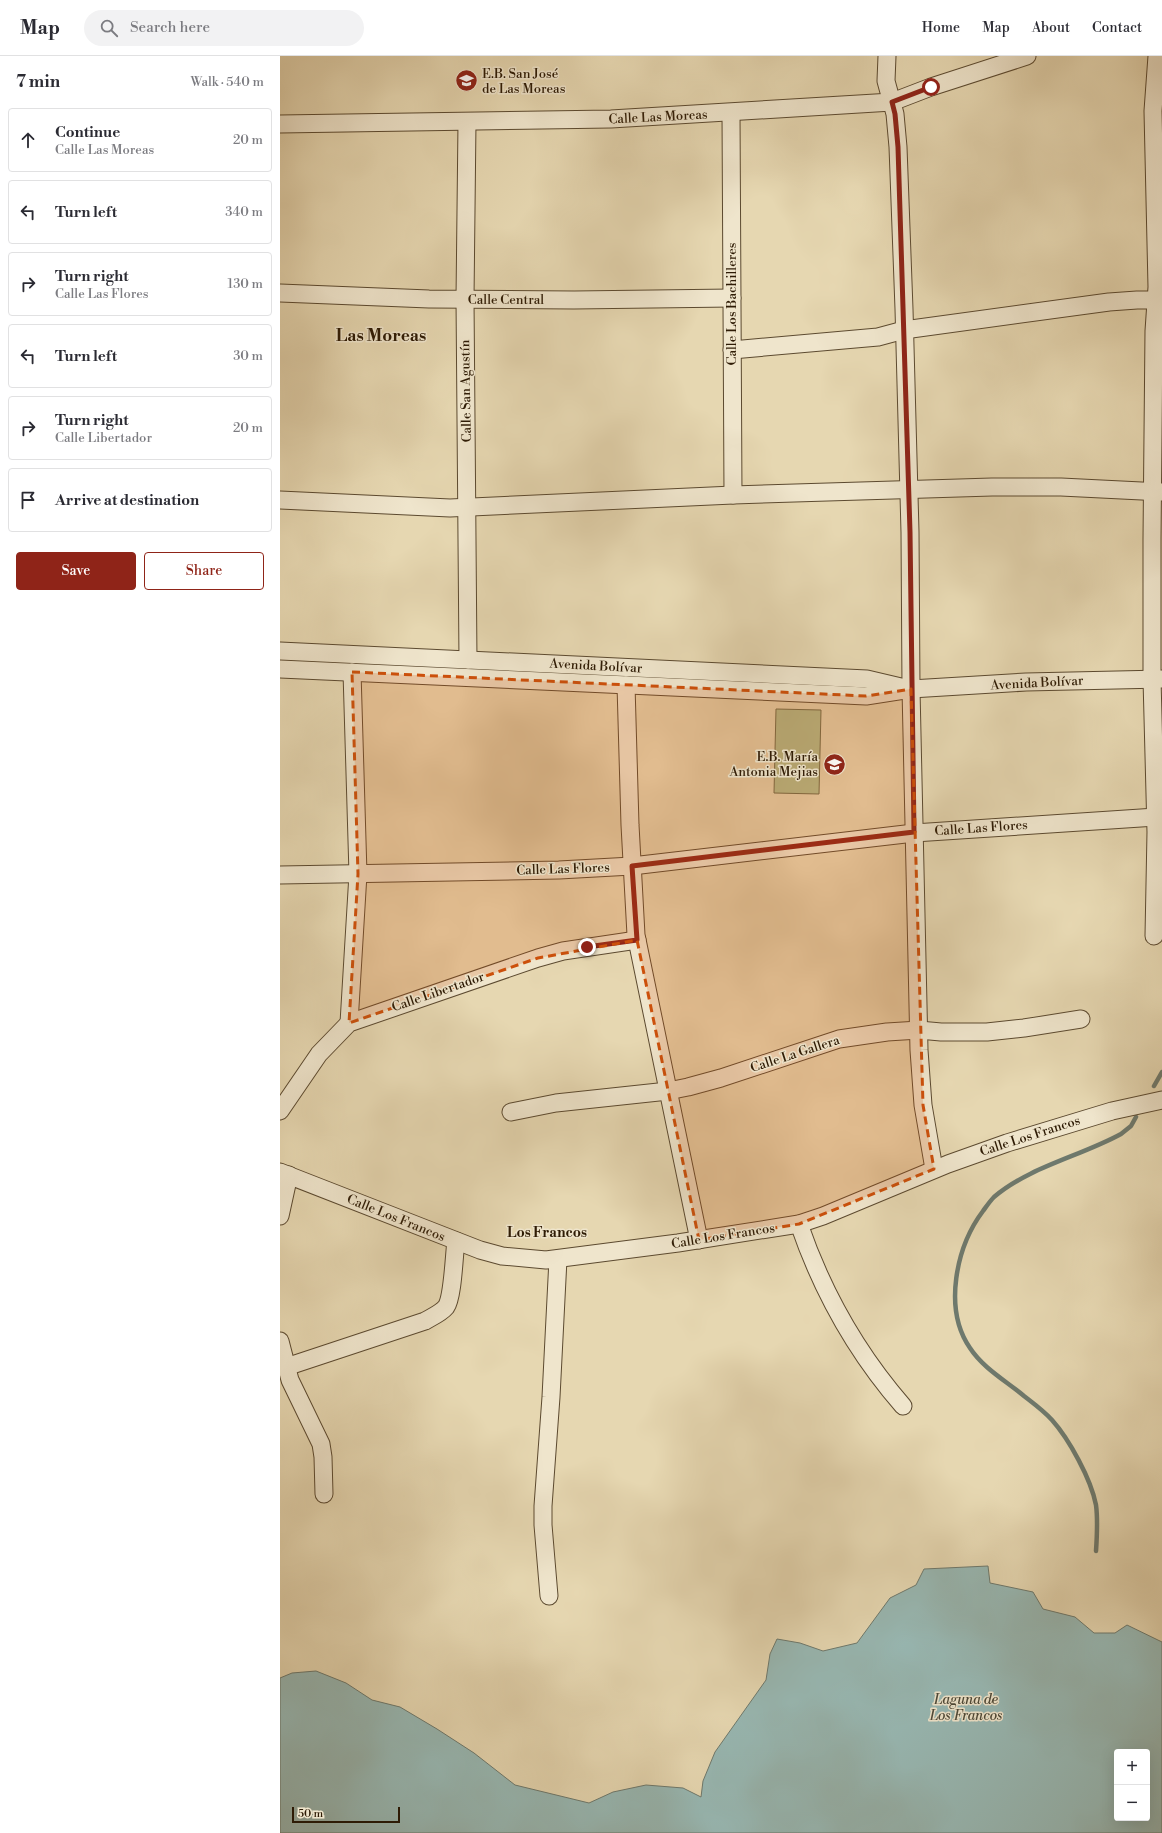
<!DOCTYPE html>
<html lang="en">
<head>
<meta charset="utf-8">
<style>
	body { margin:0; font-family:"Libre Bodoni",serif; background:#f2f2f3; color:#2b2b33 }
	.controls { position:absolute; right:12px; bottom:12px; display:grid; overflow:hidden; border-radius:4px; box-shadow:0 4px 16px #0002 }
	.controls button { width:36px; height:36px; display:grid; place-items:center; padding:0; border:0; border-bottom:1px solid #e1e1e2; background:#fff; color:#2b2b33; font:20px sans-serif }
	.scale { position:absolute; left:12px; bottom:10px; width:108px; box-sizing:border-box; padding-left:4px; border:2px solid #2e1b05; border-top:0; font-size:11px; line-height:14px; white-space:nowrap; color:#2e1b05; -webkit-text-stroke:3px #efe5cc; paint-order:stroke }
	.stop { position:absolute; width:12px; height:12px; margin:-9px; border:3px solid #8f2418; border-radius:50%; background:#fff }
	.stop.end { background:#8f2418; border-color:#fff; box-shadow:0 1px 4px #0008 }
	.list { margin:0; padding:0; list-style:none }
	h2 { display:flex; justify-content:space-between; align-items:center; height:52px; margin:0; padding:0 16px; font-size:17px }
	h2 small { font-size:13px; font-weight:400; color:#7c7c81 }
	.list li { display:grid; grid-template-columns:26px 1fr auto; gap:12px; align-items:center; box-sizing:border-box; height:64px; margin:0 8px 8px; padding:0 8px; border:1px solid #e1e1e2; border-radius:4px }
	.list b { display:block; font-size:15px; white-space:nowrap }
	.list p { margin:0; font-size:13px; white-space:nowrap; color:#7c7c81 }
	.list em { font-size:13px; font-style:normal; color:#7c7c81 }
	.actions { display:flex; gap:8px; padding:12px 16px }
	.actions a { flex:1; padding:9px 0; border:1px solid #8f2418; border-radius:4px; text-align:center; font-size:14px; color:#8f2418 }
	.actions .main { background:#8f2418; color:#fff }
	.icon { flex:none; width:22px; height:22px; fill:none; stroke:currentColor; stroke-width:2; stroke-linecap:round; stroke-linejoin:round }
	.map { position:relative; flex:none; width:882px; height:1777px; overflow:hidden }
	header { display:flex; align-items:center; gap:24px; box-sizing:border-box; height:56px; padding:0 20px; background:#fff; border-bottom:1px solid #e1e1e2 }
	header strong { font-size:19px }
	nav { display:flex; gap:22px; margin-inline-start:auto; font-size:14px }
	.search { width:280px; height:36px; background:#f2f2f3; display:flex; align-items:center; gap:10px; box-sizing:border-box; padding:0 14px; border-radius:22px; color:#7c7c81; font-size:15px }
	main { display:flex }
	aside { flex:1; background:#fff }
	.map>svg:first-child { display:block }
	.green { fill:#b3be8d; stroke:#706c49 }
	.water { fill:#98b8b3; stroke:#6e796d; fill-rule:evenodd }
	.lines { fill:none; stroke-linecap:round; stroke-linejoin:round }
	.stream { stroke:#6e796d; stroke-width:4.5 }
	.street-casing { stroke:#5c4a30; stroke-width:19 }
	.street { stroke:#efe5cc; stroke-width:17 }
	.route { stroke:#8f2418; stroke-width:5 }
	.marked { fill:#cc500b; fill-opacity:0.2; stroke:#cc500b; stroke-width:3; stroke-dasharray:8 5; stroke-linejoin:round }
	.labels { text-anchor:middle; dominant-baseline:central; stroke-width:3; stroke-linejoin:round; paint-order:stroke }
	.poi-label { font-size:13px; fill:#2e1b05; stroke:#efe5cc; text-anchor:start }
	.street-label { font-size:13px; fill:#2e1b05; stroke:#efe5cc }
	.neighbourhood-label { font-size:14px; font-weight:bold; fill:#2e1b05; stroke:#efe5cc }
	.water-label { font-size:14px; font-style:italic; fill:#4e4a39; stroke:#efe5cc }
	.district-label { font-size:17px; font-weight:bold; fill:#2e1b05; stroke:#efe5cc }
</style>
</head>
<body>
<header>
<strong>Map</strong>
<div class="search"><svg class="icon" aria-label="search" viewBox="0 0 24 24"><circle cx="10" cy="10" r="6"/><path d="M15 15l6 6"/></svg>Search here</div>
<nav><a>Home</a><a>Map</a><a>About</a><a>Contact</a></nav>
</header>
<main>
<aside>
<h2>7 min<small>Walk · 540 m</small></h2>
<ul class="list">
<li><svg class="icon" aria-label="ahead" viewBox="0 0 24 24"><path d="M12 20V5M6 11l6-6 6 6"/></svg><div><b>Continue</b><p>Calle Las Moreas</p></div><em>20 m</em></li>
<li><svg class="icon" aria-label="left" viewBox="0 0 24 24"><path d="M17 20v-9H6M10 6l-5 5 5 5"/></svg><div><b>Turn left</b></div><em>340 m</em></li>
<li><svg class="icon" aria-label="right" viewBox="0 0 24 24"><path d="M7 20v-9h11M14 6l5 5-5 5"/></svg><div><b>Turn right</b><p>Calle Las Flores</p></div><em>130 m</em></li>
<li><svg class="icon" aria-label="left" viewBox="0 0 24 24"><path d="M17 20v-9H6M10 6l-5 5 5 5"/></svg><div><b>Turn left</b></div><em>30 m</em></li>
<li><svg class="icon" aria-label="right" viewBox="0 0 24 24"><path d="M7 20v-9h11M14 6l5 5-5 5"/></svg><div><b>Turn right</b><p>Calle Libertador</p></div><em>20 m</em></li>
<li><svg class="icon" aria-label="arrive" viewBox="0 0 24 24"><path d="M6 21V4h12l-3 4 3 4H6"/></svg><div><b>Arrive at destination</b></div></li>
</ul>
<div class="actions"><a class="main">Save</a><a>Share</a></div>
</aside>
<div class="map">
<svg width="882" height="1777" viewBox="0 0 882 1777">
	<rect width="100%" height="100%" fill="#e6d7b1"/>
	<filter id="stains"><feTurbulence type="fractalNoise" baseFrequency=".005" numOctaves="4"/><feColorMatrix values="0 0 0 0 .2 0 0 0 0 .09 0 0 0 0 .02 0 0 0 .5 -.17"/></filter>
	<radialGradient id="worn" r=".72"><stop offset=".6" stop-color="#630" stop-opacity="0"/><stop offset="1" stop-color="#630" stop-opacity=".3"/></radialGradient>
	<polygon class="green" points="496,653 541,654 539,738 494,737"/>
	<path class="water" d="M 708,1510 L 710,1527 L 753,1536 L 763,1553 L 795,1561 L 814,1577 L 835,1577 L 847,1569 L 882,1586 L 882,1777 L 0,1777 L 0,1622 L 12,1617 L 36,1615 L 66,1627 L 92,1644 L 120,1651 L 157,1673 L 194,1697 L 235,1729 L 309,1747 L 333,1736 L 366,1729 L 403,1732 L 421,1741 L 423,1725 L 435,1696 L 486,1624 L 490,1598 L 497,1583 L 520,1587 L 543,1595 L 577,1587 L 610,1542 L 636,1529 L 644,1513 ZM 837,1696 L 867,1696 L 867,1762 L 837,1762 Z"/>
	<g class="lines">
		<g class="stream">
			<polyline points="874,1030 882,1016"/>
			<path d="M 816,1495 C 817,1480 818,1464 816,1449 C 811,1423 789,1383 772,1364 C 764,1355 753,1347 744,1340 C 726,1325 703,1312 690,1292 C 663,1253 676,1191 703,1155 C 706,1151 710,1145 714,1141 C 749,1111 801,1100 841,1078 L 851,1070 L 856,1061"/>
		</g>
		<defs>
			<g id="street">
				<polyline points="607,0 606,25 615,58 618,91 624,253 630,476 631,633 639,994 643,1049 654,1113"/>
				<polyline points="451,57 453,439"/>
				<polyline points="187,66 185,243 188,604"/>
				<polyline points="0,68 331,63 612,46 651,31 747,0"/>
				<polyline points="0,237 149,243 294,244 452,242"/>
				<polyline points="452,294 598,281 624,274 829,246 857,244 882,244"/>
				<polyline points="0,444 170,452 453,439 712,431 781,431 882,436"/>
				<polyline points="0,595 587,623 621,631"/>
				<polyline points="0,613 586,640 631,633 746,626 882,623"/>
				<polyline points="346,629 350,769 356,879 419,1184"/>
				<polyline points="0,819 279,814 352,810 634,777 876,761"/>
				<polyline points="874,880 876,776 872,623 872,483 874,275 877,231 873,55 877,0"/>
				<polyline points="69,967 78,818 72,616"/>
				<polyline points="0,1055 39,998 69,967 258,902 283,895 357,884"/>
				<polyline points="231,1056 276,1047 388,1035 408,1031 441,1022 559,983 607,976 639,974 661,976 707,976 744,972 801,963"/>
				<polyline points="0,1116 200,1194 222,1200 266,1204 398,1187 519,1168 543,1160 668,1108 727,1087 832,1055 882,1044"/>
				<polyline points="0,1160 9,1119"/>
				<path d="M 519,1168 C 542,1235 576,1296 623,1350"/>
				<polyline points="0,1285 10,1324 41,1388 43,1401 44,1438"/>
				<path d="M 6,1311 L 145,1265 C 152,1261 161,1257 166,1251 C 173,1241 174,1199 176,1185"/>
				<polyline points="269,1540 263,1469 263,1450 271,1341 278,1203"/>
			</g>
		</defs>
		<use href="#street" class="street-casing"/>
		<use href="#street" class="street"/>
	</g>
	<g class="lines">
		<polyline class="route" points="307,891 357,884 352,810 634,776 630,476 618,91 615,58 612,46 651,31"/>
	</g>
	<path class="marked" d="M 72,616 L 586,640 L 631,633 L 643,1049 L 654,1113 L 519,1168 L 419,1184 L 357,884 L 258,902 L 69,967 L 78,818 Z"/>
	<defs>
		<symbol id="school-disc" viewBox="-11 -11 22 22"><circle r="9.5" fill="#8f2418" stroke="#efe5cc"/><path d="M0-5L7-2L0 1L-7-2ZM-4 1L0 2.5L4 1V4Q0 6-4 4Z" fill="#fff"/></symbol>
	</defs>
	<g fill-rule="evenodd">
		<use href="#school-disc" x="174" y="12" width="25" height="25"/>
		<use href="#school-disc" x="542" y="696" width="25" height="25"/>
	</g>
	<g class="labels">
		<g class="poi-label">
			<text x="202" y="18">E.B. San José<tspan x="202" dy="15">de Las Moreas</tspan></text>
			<text x="538" y="701" text-anchor="end">E.B. María<tspan x="538" dy="15">Antonia Mejias</tspan></text>
		</g>
		<g class="street-label">
			<text transform="translate(378 61) rotate(-3)">Calle Las Moreas</text>
			<text x="226" y="244">Calle Central</text>
			<text transform="translate(452 248) rotate(-90)">Calle Los Bachilleres</text>
			<text transform="translate(186 335) rotate(-91)">Calle San Agustín</text>
			<text transform="translate(316 610) rotate(3)">Avenida Bolívar</text>
			<text transform="translate(757 627) rotate(-3)">Avenida Bolívar</text>
			<text transform="translate(701 772) rotate(-4)">Calle Las Flores</text>
			<text transform="translate(283 813) rotate(-2)">Calle Las Flores</text>
			<text transform="translate(158 936) rotate(-19)">Calle Libertador</text>
			<text transform="translate(515 998) rotate(-18)">Calle La Gallera</text>
			<text transform="translate(750 1080) rotate(-18)">Calle Los Francos</text>
			<text transform="translate(116 1162) rotate(22)">Calle Los Francos</text>
			<text transform="translate(443 1180) rotate(-9)">Calle Los Francos</text>
		</g>
		<g class="neighbourhood-label">
			<text x="267" y="1177">Los Francos</text>
		</g>
		<g class="water-label">
			<text x="686" y="1644">Laguna de<tspan x="686" dy="16">Los Francos</tspan></text>
		</g>
		<g class="district-label">
			<text x="101" y="280">Las Moreas</text>
		</g>
	</g>
	<rect width="100%" height="100%" filter="url(#stains)"/>
	<rect width="100%" height="100%" fill="url(#worn)"/>
</svg>
<div class="controls">
<button>+</button>
<button>−</button>
</div>
<div class="scale">50 m</div>
<div class="stop" style="left:651px;top:31px"></div>
<div class="stop end" style="left:307px;top:891px"></div>
</div>
</main>
</body>
</html>
